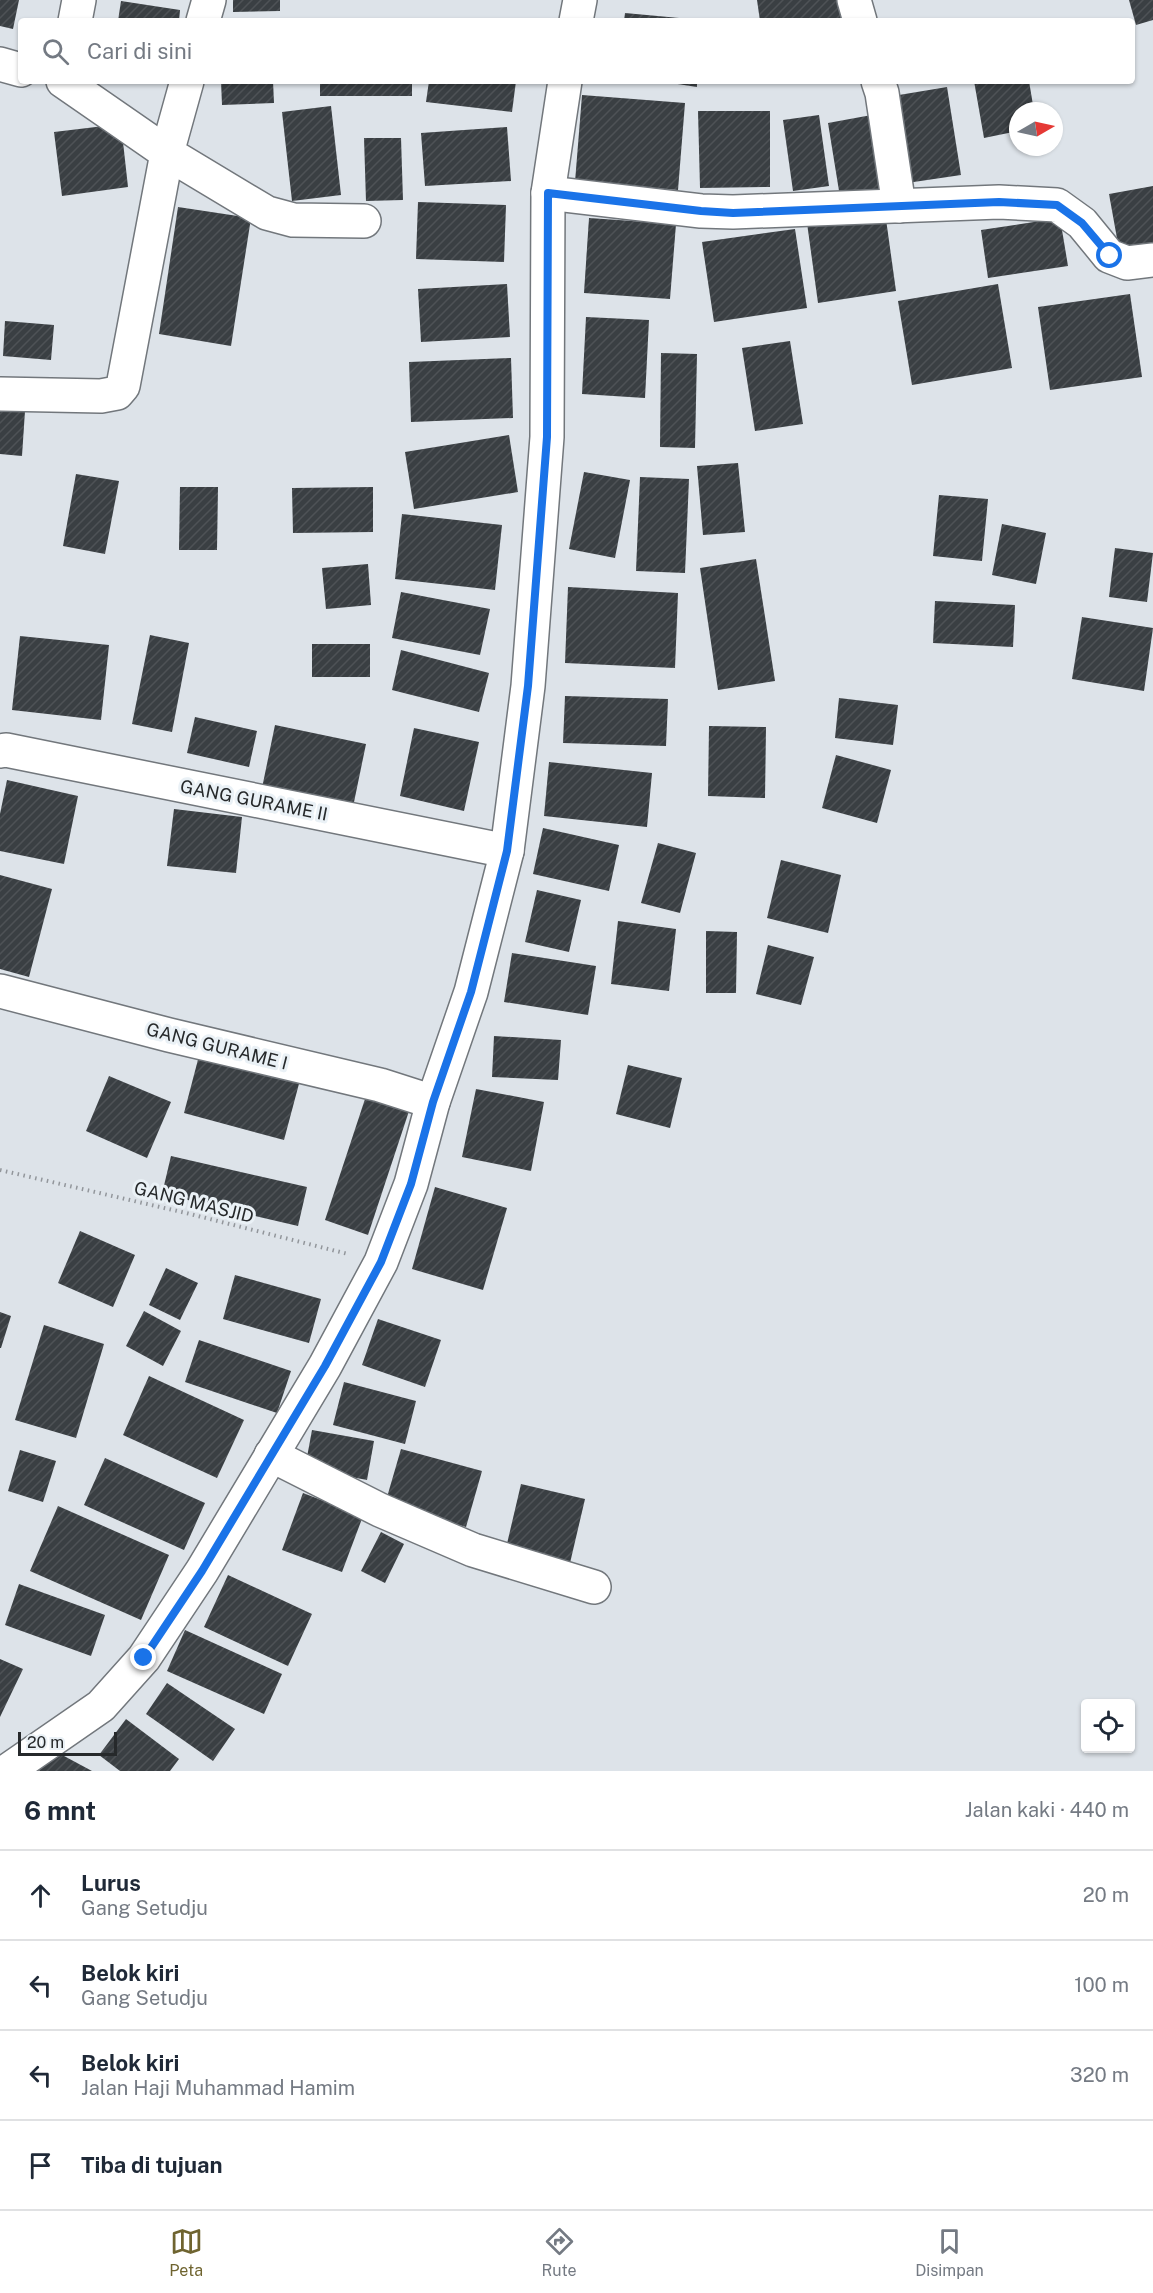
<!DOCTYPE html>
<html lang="id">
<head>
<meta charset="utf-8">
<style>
	body { margin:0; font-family:"Public Sans",sans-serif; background:#f6f6f7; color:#1f2937 }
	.controls { position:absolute; right:18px; bottom:18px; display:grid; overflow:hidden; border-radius:6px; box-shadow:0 2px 4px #0004 }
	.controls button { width:54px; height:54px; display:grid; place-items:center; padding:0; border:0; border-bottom:2px solid #e0e1e3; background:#fff; color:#1f2937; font:30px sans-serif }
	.compass { position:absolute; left:1009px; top:102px; width:54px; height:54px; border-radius:50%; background:#fff; box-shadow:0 2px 4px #0004; rotate:81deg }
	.scale { position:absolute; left:18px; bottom:15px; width:99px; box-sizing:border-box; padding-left:6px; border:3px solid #26292b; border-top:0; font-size:16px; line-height:21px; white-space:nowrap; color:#26292b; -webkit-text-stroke:4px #eaf1f6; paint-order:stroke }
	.stop { position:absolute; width:18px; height:18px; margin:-14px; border:4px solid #1a73e8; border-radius:50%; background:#fff }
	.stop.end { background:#1a73e8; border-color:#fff; box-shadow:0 2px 6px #0008 }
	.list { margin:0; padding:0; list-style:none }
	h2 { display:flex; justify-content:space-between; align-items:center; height:78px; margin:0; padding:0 24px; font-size:26px }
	h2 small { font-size:20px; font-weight:400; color:#747a83 }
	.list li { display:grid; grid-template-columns:39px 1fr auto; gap:18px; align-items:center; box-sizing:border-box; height:90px; padding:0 24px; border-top:2px solid #e0e1e3 }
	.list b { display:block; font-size:22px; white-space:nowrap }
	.list p { margin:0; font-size:20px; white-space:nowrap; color:#747a83 }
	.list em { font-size:20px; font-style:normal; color:#747a83 }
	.icon { flex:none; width:33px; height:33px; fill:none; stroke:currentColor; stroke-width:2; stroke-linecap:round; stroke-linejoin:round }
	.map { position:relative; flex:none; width:1153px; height:1771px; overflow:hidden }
	.search { position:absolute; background:#fff; box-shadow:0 2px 4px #0004; left:18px; right:18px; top:18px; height:66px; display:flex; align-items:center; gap:15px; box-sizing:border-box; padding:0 21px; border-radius:6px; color:#747a83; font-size:22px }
	.sheet { height:438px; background:#fff }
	nav { display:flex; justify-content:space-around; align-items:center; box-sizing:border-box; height:84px; border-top:2px solid #e0e1e3; background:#fff; font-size:16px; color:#747a83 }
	nav a { display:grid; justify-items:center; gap:3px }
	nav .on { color:#6f6430 }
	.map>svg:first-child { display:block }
	.building { fill:url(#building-hatch) }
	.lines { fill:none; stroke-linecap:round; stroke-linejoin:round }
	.minor-casing { stroke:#72777c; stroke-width:36 }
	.path { stroke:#92969b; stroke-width:4; stroke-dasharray:1.5 4.5; stroke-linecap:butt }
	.minor { stroke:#fff; stroke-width:33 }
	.route { stroke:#1a73e8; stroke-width:8 }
	.labels { text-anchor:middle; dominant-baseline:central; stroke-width:6; stroke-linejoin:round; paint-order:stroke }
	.street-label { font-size:18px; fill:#26292b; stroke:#eaf1f6 }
</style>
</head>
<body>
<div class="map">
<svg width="1153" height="1771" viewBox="0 0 1153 1771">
	<defs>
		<pattern id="building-hatch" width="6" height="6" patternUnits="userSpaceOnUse" patternTransform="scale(1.5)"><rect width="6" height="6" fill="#3a3f43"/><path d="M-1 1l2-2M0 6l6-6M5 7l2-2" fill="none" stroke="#4e5256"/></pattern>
	</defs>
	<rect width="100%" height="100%" fill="#dde3e9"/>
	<g class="building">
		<polygon points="0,0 19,0 13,29 0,26"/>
		<polygon points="233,0 280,0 280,11 233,12"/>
		<polygon points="757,0 846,0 849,21 760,21"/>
		<polygon points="1129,0 1153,0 1153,20 1136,25"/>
		<polygon points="121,1 180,10 179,21 118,21"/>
		<polygon points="625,13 690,19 690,21 624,21"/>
		<polygon points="221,81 273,81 274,103 222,105"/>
		<rect x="320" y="81" width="92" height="15"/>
		<polygon points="429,81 516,81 512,112 426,102"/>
		<polygon points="658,81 697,81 697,87"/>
		<polygon points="974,81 1029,81 1034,111 1018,111 1018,131 984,138"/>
		<polygon points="947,87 961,175 907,183 893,96"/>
		<polygon points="582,95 685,103 678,190 575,182"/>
		<polygon points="331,106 341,195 292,201 282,112"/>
		<polygon points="698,111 770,111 770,187 700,188"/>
		<polygon points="877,114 890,188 840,197 828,123"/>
		<polygon points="819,115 829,186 793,191 783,120"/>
		<polygon points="121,124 128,187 62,196 54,132"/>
		<polygon points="507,127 511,181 425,186 421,133"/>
		<polygon points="364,138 401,138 403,200 366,201"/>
		<polygon points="1153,186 1153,249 1120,255 1109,194"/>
		<polygon points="418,202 506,205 504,262 416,259"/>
		<polygon points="178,207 251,218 231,346 159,334"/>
		<polygon points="885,212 896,291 818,303 807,223"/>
		<polygon points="589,218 676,224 670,299 584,293"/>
		<polygon points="1060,218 1068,266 988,278 981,230"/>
		<polygon points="795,229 807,308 714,322 702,242"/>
		<polygon points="507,284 510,337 421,342 418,289"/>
		<polygon points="998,284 1012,368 912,385 898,301"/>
		<polygon points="1130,294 1142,377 1050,390 1038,307"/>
		<polygon points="586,317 649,320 645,398 582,394"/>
		<polygon points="5,321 54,325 51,360 3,356"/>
		<polygon points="790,341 803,424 755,431 742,348"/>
		<polygon points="661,353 697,354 695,448 660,447"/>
		<polygon points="511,358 513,418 411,422 409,362"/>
		<polygon points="0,409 25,411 22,456 0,454"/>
		<polygon points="509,435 518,492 414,509 405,452"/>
		<polygon points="738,463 745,532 703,535 697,466"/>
		<polygon points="584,472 630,480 615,558 569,549"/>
		<polygon points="76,474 119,481 105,554 63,546"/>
		<polygon points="640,477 689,479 685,573 636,571"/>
		<polygon points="180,487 218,487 217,550 179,550"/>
		<polygon points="373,487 373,532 293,533 292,488"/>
		<polygon points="939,495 988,499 982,561 933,556"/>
		<polygon points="402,514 502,525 495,590 395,579"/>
		<polygon points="1002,524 1046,533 1036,584 992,575"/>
		<polygon points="1115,548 1153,553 1147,602 1109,597"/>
		<polygon points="756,559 775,681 718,690 700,568"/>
		<polygon points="368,564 371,605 326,609 322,568"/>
		<polygon points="568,587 678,593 675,668 565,663"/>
		<polygon points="401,592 490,609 480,655 392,638"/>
		<polygon points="935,601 1015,605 1013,647 933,643"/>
		<polygon points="1082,617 1153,628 1144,691 1072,679"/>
		<polygon points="150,635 189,643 172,732 132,724"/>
		<polygon points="20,636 109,645 101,720 12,710"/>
		<rect x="312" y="644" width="58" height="33"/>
		<polygon points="401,650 489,673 479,712 392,690"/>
		<polygon points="565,696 668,699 666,746 563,743"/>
		<polygon points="839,698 898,705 893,745 835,738"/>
		<polygon points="195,717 257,731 249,767 187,753"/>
		<polygon points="275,725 366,744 353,807 262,788"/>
		<polygon points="709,726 766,727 765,798 708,796"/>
		<polygon points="414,728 479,742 464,811 400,796"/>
		<polygon points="836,755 891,770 877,823 822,808"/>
		<polygon points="549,762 652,773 647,827 544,816"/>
		<polygon points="7,780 78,796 64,864 0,851 0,814"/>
		<polygon points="174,809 242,817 236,873 167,866"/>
		<polygon points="543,828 619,845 609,891 533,874"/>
		<polygon points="658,843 696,853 680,913 641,903"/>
		<polygon points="781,860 841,875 828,933 767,918"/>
		<polygon points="0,875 52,889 29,977 0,969"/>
		<polygon points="537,890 581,900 569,952 525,942"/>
		<polygon points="618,921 676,929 669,991 611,984"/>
		<polygon points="706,931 737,932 736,993 706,993"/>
		<polygon points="768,945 814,957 801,1005 756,994"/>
		<polygon points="512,953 596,966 588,1015 504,1002"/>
		<polygon points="494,1036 561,1040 558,1080 492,1077"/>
		<polygon points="200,1052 300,1080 284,1140 184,1113"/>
		<polygon points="628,1065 682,1078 670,1128 616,1114"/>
		<polygon points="109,1076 171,1102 147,1158 86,1131"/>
		<polygon points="476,1089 544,1102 531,1171 462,1157"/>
		<polygon points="368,1090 411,1105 368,1235 325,1220"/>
		<polygon points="171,1156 307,1187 298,1226 162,1194"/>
		<polygon points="435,1187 507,1208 483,1290 412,1269"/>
		<polygon points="80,1231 135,1255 113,1307 58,1283"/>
		<polygon points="166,1268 198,1283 180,1320 149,1305"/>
		<polygon points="235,1275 321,1299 309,1343 223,1319"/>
		<polygon points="144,1311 181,1331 163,1366 126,1346"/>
		<polygon points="0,1312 11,1316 1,1348 0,1348"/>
		<polygon points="378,1319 441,1340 425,1387 362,1365"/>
		<polygon points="44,1325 104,1344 76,1438 15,1420"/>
		<polygon points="199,1340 291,1371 277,1413 185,1382"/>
		<polygon points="149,1376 244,1420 217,1478 123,1435"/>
		<polygon points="344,1382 416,1401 405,1444 333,1425"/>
		<polygon points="312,1430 374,1441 367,1480 305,1468"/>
		<polygon points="401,1449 482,1471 466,1527 385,1504"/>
		<polygon points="20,1450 56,1461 43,1502 8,1491"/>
		<polygon points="105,1458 205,1503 184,1550 84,1505"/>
		<polygon points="521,1484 585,1499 570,1563 506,1548"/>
		<polygon points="303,1493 363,1516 342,1572 282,1550"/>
		<polygon points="58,1506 169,1555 141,1620 30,1571"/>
		<polygon points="381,1532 404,1544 385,1583 361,1571"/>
		<polygon points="228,1575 312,1614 288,1666 204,1627"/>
		<polygon points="19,1584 105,1615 91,1656 5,1625"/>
		<polygon points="185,1630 282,1674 264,1714 167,1671"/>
		<polygon points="0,1659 23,1669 0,1717"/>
		<polygon points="167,1683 235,1729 213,1761 146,1714"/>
		<polygon points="126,1719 179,1759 170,1771 120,1771 99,1755"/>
		<polygon points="51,1749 92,1771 39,1771"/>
	</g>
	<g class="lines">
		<defs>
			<g id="minor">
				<polyline points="854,0 860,21"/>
				<polyline points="75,21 79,0"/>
				<polyline points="203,21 209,0"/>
				<polyline points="576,21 580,0"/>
				<polyline points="0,64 21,70"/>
				<polyline points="187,81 167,153 267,213 293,220 364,221"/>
				<polyline points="878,81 882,93 899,206"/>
				<polyline points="548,193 701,211 733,212 999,202 1057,205 1082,223 1109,256 1127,263 1153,260"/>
				<polyline points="0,394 101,396 117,393 123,386 167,153 63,81"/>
				<polyline points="0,751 6,750 507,851"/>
				<polyline points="0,991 169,1035 380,1085 433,1102"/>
				<polyline points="271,1455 380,1510 473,1550 594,1587"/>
				<polyline points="7,1771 101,1706 144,1658 202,1571 325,1366 381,1262 411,1184 433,1102 471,992 507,851 528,686 547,437 548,193 565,81"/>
			</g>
		</defs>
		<use href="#minor" class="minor-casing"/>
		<polyline class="path" points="0,1170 186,1213 348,1254"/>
		<use href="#minor" class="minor"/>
	</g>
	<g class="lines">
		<polyline class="route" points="144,1658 202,1571 325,1366 381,1262 411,1184 433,1102 471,992 507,851 528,686 547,437 548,193 701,211 733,213 999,202 1057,205 1082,223 1110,256"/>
	</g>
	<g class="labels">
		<g class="street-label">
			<text transform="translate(254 800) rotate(11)">GANG GURAME II</text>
			<text transform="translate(217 1046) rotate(14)">GANG GURAME I</text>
			<text transform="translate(194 1202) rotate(14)">GANG MASJID</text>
		</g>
	</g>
</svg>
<div class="controls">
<button><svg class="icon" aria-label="locate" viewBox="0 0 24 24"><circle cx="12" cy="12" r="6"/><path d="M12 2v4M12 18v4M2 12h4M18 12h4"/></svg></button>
</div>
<svg class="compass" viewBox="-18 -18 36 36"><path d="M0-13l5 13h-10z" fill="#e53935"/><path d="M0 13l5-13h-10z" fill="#747a83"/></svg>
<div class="scale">20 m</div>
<div class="stop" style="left:1110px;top:256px"></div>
<div class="stop end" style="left:144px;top:1658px"></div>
<div class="search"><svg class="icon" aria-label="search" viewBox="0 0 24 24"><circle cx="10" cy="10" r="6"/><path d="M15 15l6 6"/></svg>Cari di sini</div>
</div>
<section class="sheet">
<h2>6 mnt<small>Jalan kaki · 440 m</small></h2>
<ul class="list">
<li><svg class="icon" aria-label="ahead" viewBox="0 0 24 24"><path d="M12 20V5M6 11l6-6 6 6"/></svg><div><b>Lurus</b><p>Gang Setudju</p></div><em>20 m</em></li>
<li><svg class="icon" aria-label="left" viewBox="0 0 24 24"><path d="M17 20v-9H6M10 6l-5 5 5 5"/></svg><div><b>Belok kiri</b><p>Gang Setudju</p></div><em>100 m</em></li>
<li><svg class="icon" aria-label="left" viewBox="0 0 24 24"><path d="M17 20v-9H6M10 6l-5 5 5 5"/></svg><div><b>Belok kiri</b><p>Jalan Haji Muhammad Hamim</p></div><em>320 m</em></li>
<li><svg class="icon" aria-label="arrive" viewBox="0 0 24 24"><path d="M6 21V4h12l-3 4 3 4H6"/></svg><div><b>Tiba di tujuan</b></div></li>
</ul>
</section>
<nav>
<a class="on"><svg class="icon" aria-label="map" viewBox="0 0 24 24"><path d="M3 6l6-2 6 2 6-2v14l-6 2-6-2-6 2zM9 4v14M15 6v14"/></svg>Peta</a>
<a><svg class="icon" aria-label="directions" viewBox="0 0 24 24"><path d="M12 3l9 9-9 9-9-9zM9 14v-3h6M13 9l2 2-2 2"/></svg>Rute</a>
<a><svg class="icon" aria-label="saved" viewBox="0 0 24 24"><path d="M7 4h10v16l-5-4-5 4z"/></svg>Disimpan</a>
</nav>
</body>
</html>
